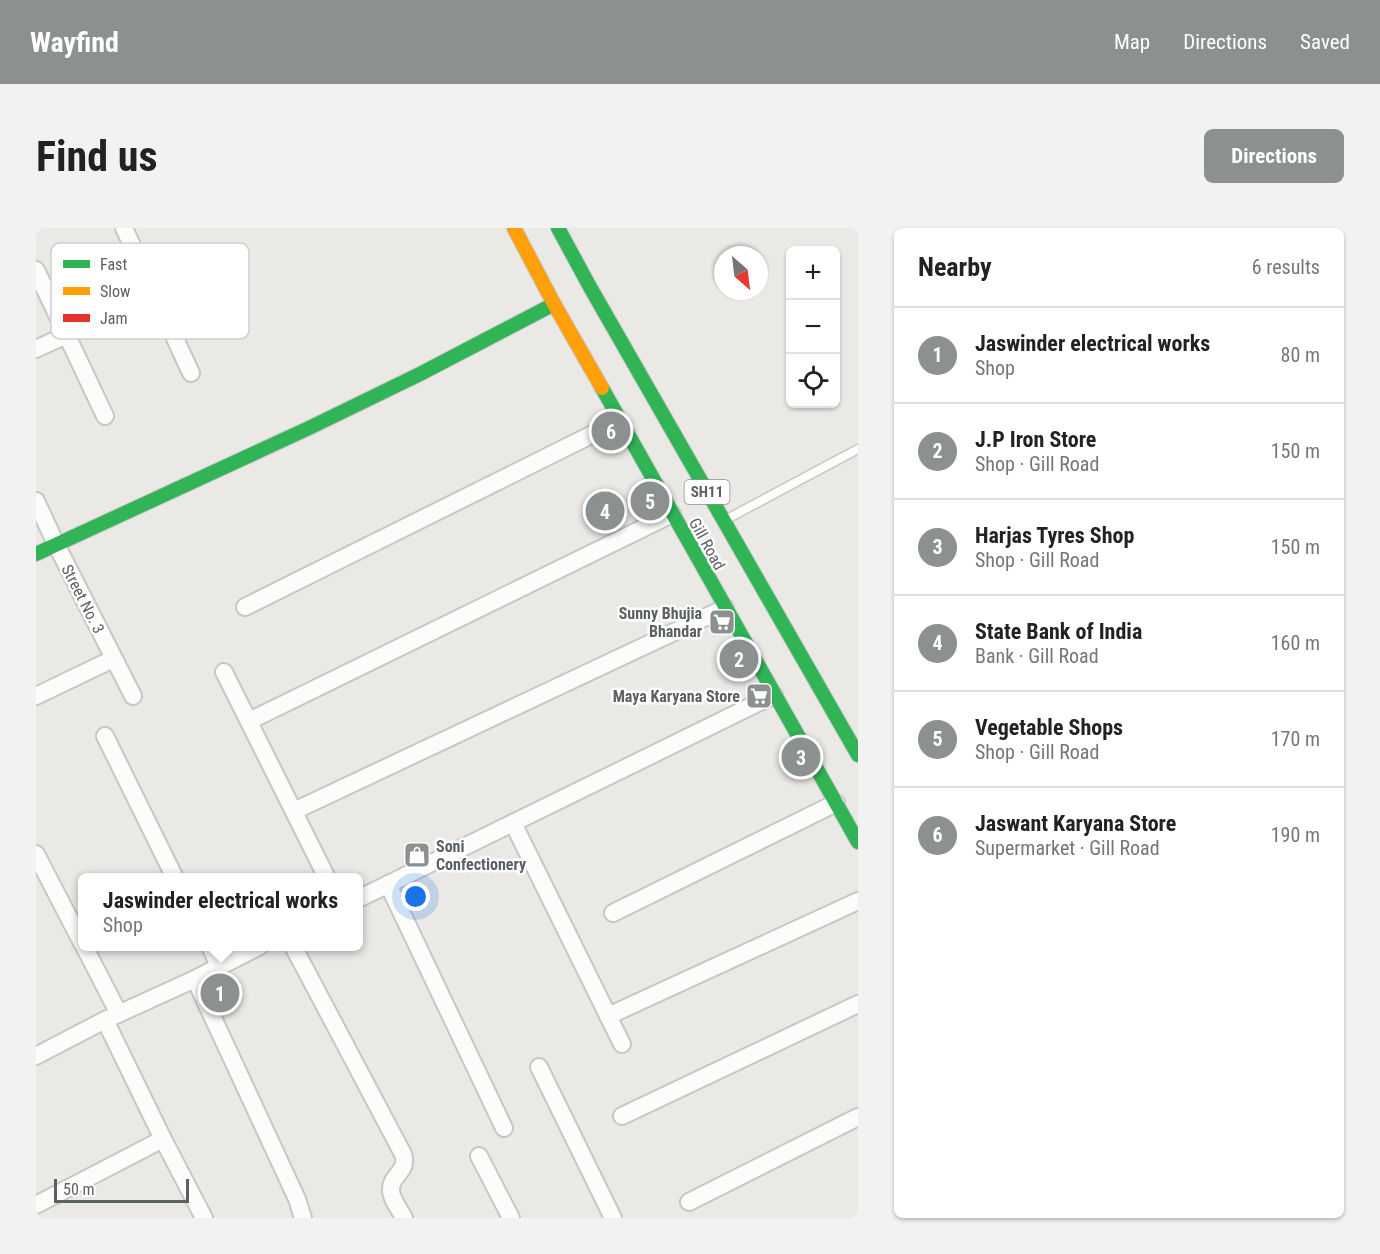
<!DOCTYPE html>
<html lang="en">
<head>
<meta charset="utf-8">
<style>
	body { margin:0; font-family:"Roboto Condensed",sans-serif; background:#f2f2f2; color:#222 }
	.controls { position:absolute; right:18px; top:18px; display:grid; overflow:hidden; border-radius:9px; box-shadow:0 2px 4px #0004 }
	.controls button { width:54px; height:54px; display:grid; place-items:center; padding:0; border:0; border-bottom:2px solid #e0e0e0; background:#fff; color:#222; font:30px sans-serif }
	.compass { position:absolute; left:678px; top:18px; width:54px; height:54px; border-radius:50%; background:#fff; box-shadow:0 2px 4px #0004; rotate:152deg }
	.scale { position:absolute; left:18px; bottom:15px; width:135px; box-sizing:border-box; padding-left:6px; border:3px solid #5b6063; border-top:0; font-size:16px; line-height:21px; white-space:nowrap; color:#5b6063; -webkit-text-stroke:4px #fff; paint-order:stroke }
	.you { position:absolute; left:380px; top:669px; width:21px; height:21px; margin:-15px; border:4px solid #fff; border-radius:50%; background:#1a73e8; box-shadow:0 0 0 9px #1a73e833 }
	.badge { display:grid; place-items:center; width:39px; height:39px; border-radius:50%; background:#8d9090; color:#fff; font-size:20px; font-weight:700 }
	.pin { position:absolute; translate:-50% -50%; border:3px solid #fff; box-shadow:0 2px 6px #0006 }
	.popup { position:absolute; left:42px; top:645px; width:285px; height:78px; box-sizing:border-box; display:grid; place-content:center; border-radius:9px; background:#fff; filter:drop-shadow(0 2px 4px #0005); font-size:20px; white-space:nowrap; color:#767676 }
	.popup b { font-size:22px; color:#222 }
	.popup::after { content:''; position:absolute; left:50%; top:100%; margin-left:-12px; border:12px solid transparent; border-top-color:#fff }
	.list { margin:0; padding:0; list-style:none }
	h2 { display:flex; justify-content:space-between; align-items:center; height:78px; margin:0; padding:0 24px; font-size:26px }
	h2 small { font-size:20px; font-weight:400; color:#767676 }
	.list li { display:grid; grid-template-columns:39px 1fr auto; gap:18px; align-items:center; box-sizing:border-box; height:96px; padding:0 24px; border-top:2px solid #e0e0e0 }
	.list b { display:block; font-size:22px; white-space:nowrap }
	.list p { margin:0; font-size:20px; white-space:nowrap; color:#767676 }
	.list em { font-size:20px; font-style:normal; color:#767676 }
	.icon { flex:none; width:33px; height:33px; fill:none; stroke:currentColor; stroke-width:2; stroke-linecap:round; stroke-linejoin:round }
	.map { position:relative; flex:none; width:822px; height:990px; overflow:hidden; border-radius:9px }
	header { display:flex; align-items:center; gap:36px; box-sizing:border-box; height:84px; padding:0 30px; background:#8d9090; color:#fff }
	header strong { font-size:28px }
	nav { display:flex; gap:33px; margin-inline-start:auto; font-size:21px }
	.intro { display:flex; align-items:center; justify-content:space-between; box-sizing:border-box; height:144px; padding:0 36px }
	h1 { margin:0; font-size:42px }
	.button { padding:15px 27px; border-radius:9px; background:#8d9090; color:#fff; font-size:21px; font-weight:700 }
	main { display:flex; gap:36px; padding:0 36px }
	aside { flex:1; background:#fff; border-radius:9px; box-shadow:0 2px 4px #0004 }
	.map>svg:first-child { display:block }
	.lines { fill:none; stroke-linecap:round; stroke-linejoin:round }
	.lane-casing { stroke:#c7c7c6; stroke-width:11 }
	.street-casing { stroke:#c7c7c6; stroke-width:20 }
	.fast-casing { stroke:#c6c6c6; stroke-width:16 }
	.slow-casing { stroke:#c6c6c6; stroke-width:16 }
	.lane { stroke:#fcfcfb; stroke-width:8 }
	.street { stroke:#fcfcfb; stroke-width:16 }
	.fast { stroke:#30b455; stroke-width:14 }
	.slow { stroke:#ff9f0a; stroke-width:14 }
	.labels { text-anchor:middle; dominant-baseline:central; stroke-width:5; stroke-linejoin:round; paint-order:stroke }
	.shield { fill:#fff; stroke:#8c9092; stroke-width:1.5 }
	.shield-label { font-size:15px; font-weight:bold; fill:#5b6063 }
	.street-label { font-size:16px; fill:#5b6063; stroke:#fff }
	.poi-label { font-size:16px; font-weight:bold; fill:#5b6063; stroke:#fff; text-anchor:end }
	.key { fill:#fff; stroke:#cecfd0; stroke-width:1.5 }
	.key-label { font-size:16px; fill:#5b6063 }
</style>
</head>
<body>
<header>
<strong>Wayfind</strong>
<nav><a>Map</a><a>Directions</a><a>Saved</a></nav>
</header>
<div class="intro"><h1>Find us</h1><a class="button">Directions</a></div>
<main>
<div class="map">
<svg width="822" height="990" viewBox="0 0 822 990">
	<rect width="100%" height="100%" fill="#ebe9e5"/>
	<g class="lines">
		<defs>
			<polyline id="lane" points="691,291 822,221"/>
			<g id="street">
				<polyline points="88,0 155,145"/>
				<polyline points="0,42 69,188"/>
				<polyline points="0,121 171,42"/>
				<polyline points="0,273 20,316 97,468"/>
				<polyline points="209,379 583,193"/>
				<polyline points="188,444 291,650"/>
				<polyline points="0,468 77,431"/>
				<polyline points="213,493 636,286"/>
				<polyline points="69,508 139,650"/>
				<polyline points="258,583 689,380"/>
				<polyline points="477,595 586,816"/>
				<polyline points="0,626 46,715"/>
				<polyline points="352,656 468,900"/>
				<polyline points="322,671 738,467"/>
				<polyline points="577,685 800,575"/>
				<polyline points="48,718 83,786"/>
				<polyline points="174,718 183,738"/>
				<polyline points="224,718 159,751 261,971 267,990"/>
				<path d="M 257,718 L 367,926 C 373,944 354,947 355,962 C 355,971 364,982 368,990"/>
				<polyline points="572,788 822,673"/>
				<polyline points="69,792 127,911 168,990"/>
				<polyline points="0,828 69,792 159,751"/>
				<polyline points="503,839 577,990"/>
				<polyline points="586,888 822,776"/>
				<polyline points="443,928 475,990"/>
				<polyline points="653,974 822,889"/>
				<polyline points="0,977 127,911"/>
			</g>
			<g id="fast">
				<polyline points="522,0 554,59 822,527"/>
				<polyline points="566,160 822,614"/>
				<polyline points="0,326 273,200 384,146 518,76"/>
			</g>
			<polyline id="slow" points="478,0 518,76 566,160"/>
		</defs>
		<use href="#lane" class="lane-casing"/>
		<use href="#street" class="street-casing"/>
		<use href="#fast" class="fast-casing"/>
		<use href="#slow" class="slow-casing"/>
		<use href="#lane" class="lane"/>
		<use href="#street" class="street"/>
		<use href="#fast" class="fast"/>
		<use href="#slow" class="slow"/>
	</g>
	<defs>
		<symbol id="supermarket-square" viewBox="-11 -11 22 22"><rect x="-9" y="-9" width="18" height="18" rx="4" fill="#8d9090" stroke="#fff"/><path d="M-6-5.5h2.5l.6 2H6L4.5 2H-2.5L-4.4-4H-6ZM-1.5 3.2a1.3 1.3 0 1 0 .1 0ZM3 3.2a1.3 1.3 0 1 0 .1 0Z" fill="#fff"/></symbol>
		<symbol id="shop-square" viewBox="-11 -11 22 22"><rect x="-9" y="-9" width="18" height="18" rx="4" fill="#8d9090" stroke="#fff"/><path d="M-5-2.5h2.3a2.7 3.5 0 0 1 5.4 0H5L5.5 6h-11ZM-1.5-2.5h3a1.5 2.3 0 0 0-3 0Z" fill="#fff"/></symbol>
	</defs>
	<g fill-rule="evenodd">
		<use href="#supermarket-square" x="671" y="379" width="30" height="30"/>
		<use href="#supermarket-square" x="708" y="453" width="30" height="30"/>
		<use href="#shop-square" x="366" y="612" width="30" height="30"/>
	</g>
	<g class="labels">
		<rect class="shield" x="648.5" y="252" width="45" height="24" rx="4.5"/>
		<g class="shield-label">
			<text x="671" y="264">SH11</text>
		</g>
		<g class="street-label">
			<text transform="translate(671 316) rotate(61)">Gill Road</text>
			<text transform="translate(47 371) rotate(63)">Street No. 3</text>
		</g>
		<g class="poi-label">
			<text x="666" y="385">Sunny Bhujia<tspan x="666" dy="18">Bhandar</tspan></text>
			<text x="704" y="468">Maya Karyana Store</text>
			<text x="400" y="618" text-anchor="start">Soni<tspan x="400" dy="18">Confectionery</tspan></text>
		</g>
	</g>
	<rect x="15" y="15" width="198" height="96" rx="9" class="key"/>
	<rect x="27" y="32" width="27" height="8" fill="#30b455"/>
	<rect x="27" y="59" width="27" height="8" fill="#ff9f0a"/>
	<rect x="27" y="86" width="27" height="8" fill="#e5322d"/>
	<g class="key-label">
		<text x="64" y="42">Fast</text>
		<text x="64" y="69">Slow</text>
		<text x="64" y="96">Jam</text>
	</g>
</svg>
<div class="controls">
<button>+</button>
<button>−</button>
<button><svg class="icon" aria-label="locate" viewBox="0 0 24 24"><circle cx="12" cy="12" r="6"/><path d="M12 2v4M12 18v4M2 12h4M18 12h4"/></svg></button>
</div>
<svg class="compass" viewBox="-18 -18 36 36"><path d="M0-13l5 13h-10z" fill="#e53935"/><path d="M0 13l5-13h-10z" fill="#767676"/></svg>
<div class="scale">50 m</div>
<div class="you"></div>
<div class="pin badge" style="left:184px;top:765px">1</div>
<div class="popup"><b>Jaswinder electrical works</b>Shop</div>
<div class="pin badge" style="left:703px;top:431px">2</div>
<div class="pin badge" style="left:765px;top:529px">3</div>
<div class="pin badge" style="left:569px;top:283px">4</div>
<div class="pin badge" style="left:614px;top:273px">5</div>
<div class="pin badge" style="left:575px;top:203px">6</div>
</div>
<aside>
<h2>Nearby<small>6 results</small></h2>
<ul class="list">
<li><span class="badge">1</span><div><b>Jaswinder electrical works</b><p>Shop</p></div><em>80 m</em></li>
<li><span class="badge">2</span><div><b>J.P Iron Store</b><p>Shop · Gill Road</p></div><em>150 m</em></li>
<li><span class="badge">3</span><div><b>Harjas Tyres Shop</b><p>Shop · Gill Road</p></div><em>150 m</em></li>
<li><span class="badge">4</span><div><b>State Bank of India</b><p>Bank · Gill Road</p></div><em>160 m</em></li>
<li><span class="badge">5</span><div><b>Vegetable Shops</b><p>Shop · Gill Road</p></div><em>170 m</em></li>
<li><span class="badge">6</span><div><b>Jaswant Karyana Store</b><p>Supermarket · Gill Road</p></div><em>190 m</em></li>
</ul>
</aside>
</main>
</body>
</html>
